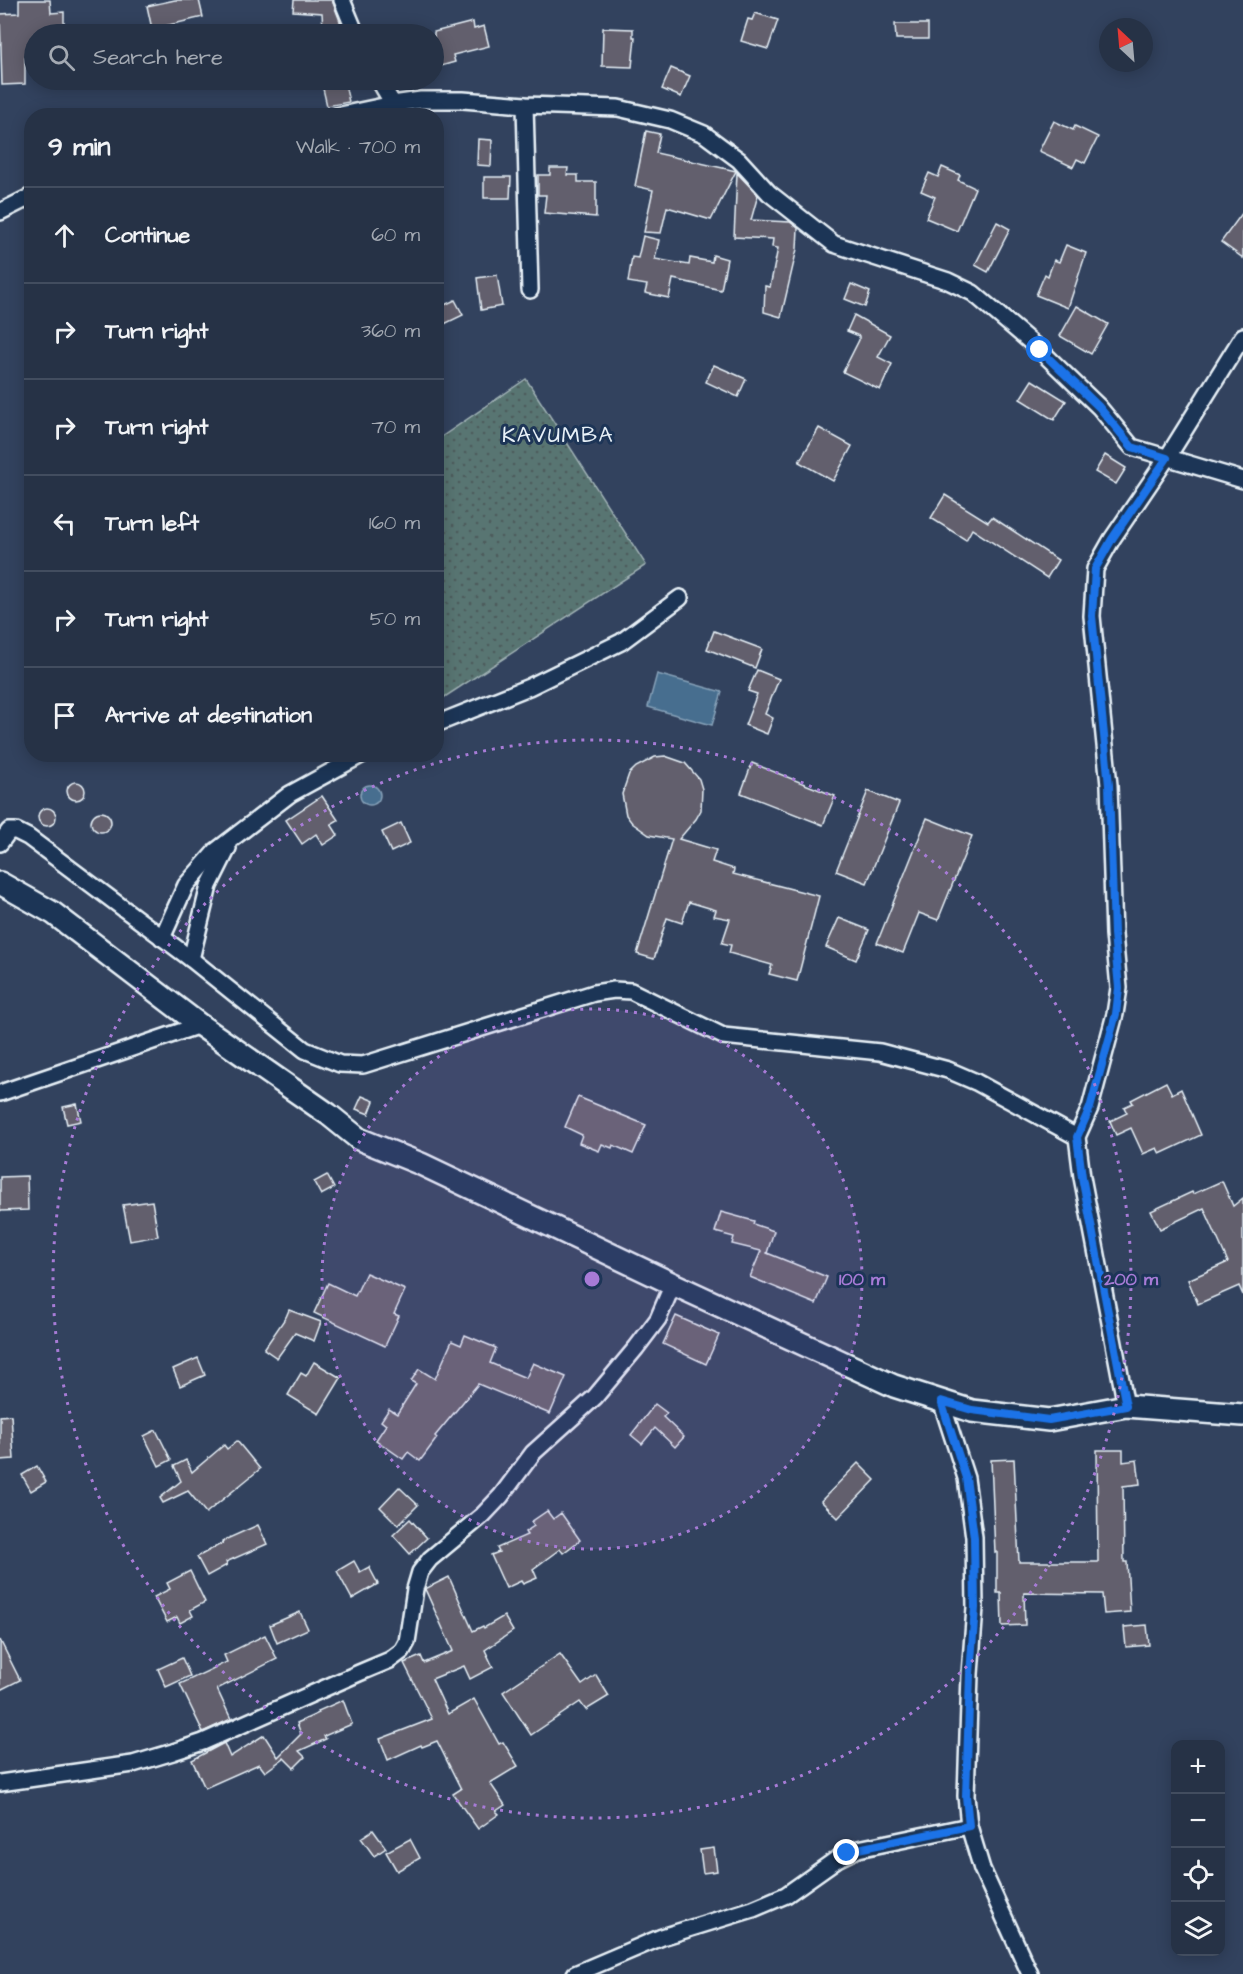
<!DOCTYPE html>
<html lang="en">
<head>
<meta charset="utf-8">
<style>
	body { margin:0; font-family:"Architects Daughter",sans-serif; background:#323e51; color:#f1f3f6 }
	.controls { position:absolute; right:18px; bottom:18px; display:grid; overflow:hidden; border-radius:12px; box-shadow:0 3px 15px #0003 }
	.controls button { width:54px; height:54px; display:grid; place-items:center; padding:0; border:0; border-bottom:2px solid #424d5f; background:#263246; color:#f1f3f6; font:30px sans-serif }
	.compass { position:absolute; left:1099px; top:18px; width:54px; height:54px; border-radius:50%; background:#263246; box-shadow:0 3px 15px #0003; rotate:334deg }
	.stop { position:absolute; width:18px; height:18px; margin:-14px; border:4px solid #1a73e8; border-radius:50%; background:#fff }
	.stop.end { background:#1a73e8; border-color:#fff; box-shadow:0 2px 6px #0008 }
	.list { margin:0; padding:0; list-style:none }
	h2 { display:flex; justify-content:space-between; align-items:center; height:78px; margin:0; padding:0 24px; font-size:26px }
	h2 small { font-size:20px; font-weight:400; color:#a4aab3 }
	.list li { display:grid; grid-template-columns:39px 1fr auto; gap:18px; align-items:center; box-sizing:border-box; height:96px; padding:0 24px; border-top:2px solid #424d5f }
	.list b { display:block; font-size:22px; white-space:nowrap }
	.list em { font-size:20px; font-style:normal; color:#a4aab3 }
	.icon { flex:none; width:33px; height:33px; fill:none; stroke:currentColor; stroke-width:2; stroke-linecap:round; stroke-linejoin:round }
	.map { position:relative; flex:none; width:1243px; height:1974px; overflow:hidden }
	.search { position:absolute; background:#263246; box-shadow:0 3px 15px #0003; left:24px; top:24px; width:420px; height:66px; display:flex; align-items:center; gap:15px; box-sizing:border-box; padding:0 21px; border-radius:33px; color:#a4aab3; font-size:22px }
	.panel { position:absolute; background:#263246; box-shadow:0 3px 15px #0003; left:24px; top:108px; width:420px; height:654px; border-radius:24px }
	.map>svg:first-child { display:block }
	.park { fill:url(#park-dots); stroke:#a0b2b5; stroke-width:1.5 }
	.water { fill:#476e8f; stroke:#87a2b9; stroke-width:1.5 }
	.building { fill:#625f6d; stroke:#e8f1f8; stroke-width:1.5 }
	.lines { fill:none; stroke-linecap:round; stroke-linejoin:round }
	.street-casing { stroke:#e8f1f8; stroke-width:20 }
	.secondary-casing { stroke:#e8f1f8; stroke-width:26 }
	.street { stroke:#1d3557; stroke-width:15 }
	.secondary { stroke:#1d3557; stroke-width:21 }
	.route { stroke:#1a73e8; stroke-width:8 }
	.ring { fill:none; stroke:#a77bd6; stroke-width:3; stroke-dasharray:3 6 }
	.labels { text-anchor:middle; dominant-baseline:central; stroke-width:6; stroke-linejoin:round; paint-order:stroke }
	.quarter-label { font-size:22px; letter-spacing:1.5px; fill:#e8f1f8; stroke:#1d3557 }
	.centre { fill:#a77bd6; stroke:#1d3557; stroke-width:3 }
	.ring-label { font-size:18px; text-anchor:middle; font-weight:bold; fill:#a77bd6; stroke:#1d3557; stroke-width:6; stroke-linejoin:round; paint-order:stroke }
</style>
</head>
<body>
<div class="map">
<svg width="1243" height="1974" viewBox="0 0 1243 1974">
	<defs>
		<pattern id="park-dots" width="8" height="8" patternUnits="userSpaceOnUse" patternTransform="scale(1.5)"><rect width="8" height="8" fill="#587472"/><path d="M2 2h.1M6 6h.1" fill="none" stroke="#4e5c5c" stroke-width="1.8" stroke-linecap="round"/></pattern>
	</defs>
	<rect width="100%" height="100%" fill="#32425e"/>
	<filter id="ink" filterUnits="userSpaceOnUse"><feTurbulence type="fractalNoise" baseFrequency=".0167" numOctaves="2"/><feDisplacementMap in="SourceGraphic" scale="12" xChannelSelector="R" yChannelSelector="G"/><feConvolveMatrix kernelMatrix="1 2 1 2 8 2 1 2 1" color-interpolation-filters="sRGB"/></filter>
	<g filter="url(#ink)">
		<polygon class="park" points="526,379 646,565 437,702 437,440"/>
		<g class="water">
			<polygon points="657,674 722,692 712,725 648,707"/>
			<circle cx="370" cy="795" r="10"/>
		</g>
		<g class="building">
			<polygon points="19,0 50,0 51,13 64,12 64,34 34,34 34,48 28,48 29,56 25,56 25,84 2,85 0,14 19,13"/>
			<polygon points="175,0 199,0 203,17 152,29 147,6"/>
			<polygon points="294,0 332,0 340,21 340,26 323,28 322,13 293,11"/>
			<polygon points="755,13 778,20 768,49 741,41 748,19 752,20"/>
			<polygon points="473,22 474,29 484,26 489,46 453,55 455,62 434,68 434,32"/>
			<polygon points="895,24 928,24 928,39 896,39"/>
			<polygon points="603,28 633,29 633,37 635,37 632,67 602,66"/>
			<polygon points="671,68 690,76 681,97 662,89"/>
			<polygon points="321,80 344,80 349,102 327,106"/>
			<polygon points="1054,121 1073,130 1075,126 1098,137 1085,163 1077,159 1073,167 1039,151"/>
			<polygon points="646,131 660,134 656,153 736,171 711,220 667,207 661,233 644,232 653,190 635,186"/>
			<polygon points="478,139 492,140 491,166 477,165"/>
			<polygon points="942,167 960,175 958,180 975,188 957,231 926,218 935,197 921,191 929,173 938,177"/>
			<polygon points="550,168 568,168 567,175 578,175 578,182 596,182 596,217 544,213 546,195 538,195 538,175 550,175"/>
			<polygon points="737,173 758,195 751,220 790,222 798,228 797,249 781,317 764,312 765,286 770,287 778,248 772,247 773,239 734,237"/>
			<polygon points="484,177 511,177 510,198 484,198"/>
			<polygon points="1243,212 1243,258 1221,242"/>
			<polygon points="997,222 1010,229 988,272 975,265"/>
			<polygon points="643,236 659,240 655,259 689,265 690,258 712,262 713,255 727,259 721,290 673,279 669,298 645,293 647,285 628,282 632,257 638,258"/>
			<polygon points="1066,245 1086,253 1068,308 1036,295 1045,274 1048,276 1054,260 1059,262"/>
			<polygon points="497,275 502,306 481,310 477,278"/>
			<polygon points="851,284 870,292 865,307 845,299"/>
			<polygon points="455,300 463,315 436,328 436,309"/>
			<polygon points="1077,306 1108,324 1091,354 1060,336"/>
			<polygon points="854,315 890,335 878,357 892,364 880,390 843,372 859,340 859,336 847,331"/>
			<polygon points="714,365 746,379 738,397 706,382"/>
			<polygon points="1032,380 1066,401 1054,420 1020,399"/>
			<polygon points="819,428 852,446 833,481 799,462"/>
			<polygon points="1105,455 1126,468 1116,484 1095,472"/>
			<polygon points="945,495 988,522 992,517 1058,560 1047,578 972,529 966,540 931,518"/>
			<polygon points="714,631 762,649 755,668 707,649"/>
			<polygon points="757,670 779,679 765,714 773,718 767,734 745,725 757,694 748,691"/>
			<polygon points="665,756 685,763 699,779 702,789 701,810 696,819 679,839 716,850 712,862 734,869 733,874 819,896 797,981 769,974 772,965 729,953 731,945 722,943 730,919 714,916 716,910 689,902 682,923 667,918 654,959 637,954 672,839 649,835 632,823 626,815 622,794 629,774 636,767 655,757"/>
			<polygon points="752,763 835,796 823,825 741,793"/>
			<circle cx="76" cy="791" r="9"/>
			<polygon points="868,791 899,803 867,883 836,871"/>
			<polygon points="322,796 338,820 331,824 338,835 323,845 316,834 302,844 286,820"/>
			<circle cx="47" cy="817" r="9"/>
			<circle cx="101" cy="822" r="10"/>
			<polygon points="927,818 972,836 938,920 919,913 903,953 877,943"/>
			<polygon points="401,823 410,843 391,852 382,832"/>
			<polygon points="839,918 869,930 856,960 826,947"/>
			<polygon points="1166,1082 1172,1094 1181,1089 1201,1135 1160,1154 1157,1148 1143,1154 1131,1128 1116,1135 1110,1121 1127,1113 1124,1107 1133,1103 1131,1100"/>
			<polygon points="362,1096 374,1101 369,1114 356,1109"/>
			<polygon points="578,1097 646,1125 633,1154 613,1145 612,1148 602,1144 599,1151 579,1143 582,1135 565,1127"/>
			<polygon points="77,1104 81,1121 67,1124 63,1107"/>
			<polygon points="327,1175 334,1188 321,1195 314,1182"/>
			<polygon points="27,1176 28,1210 0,1211 0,1177"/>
			<polygon points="1222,1181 1233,1206 1243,1198 1243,1295 1239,1286 1198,1304 1188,1280 1228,1262 1204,1208 1160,1229 1151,1211 1192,1192 1193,1194"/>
			<polygon points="152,1201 158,1236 130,1241 123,1205"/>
			<polygon points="721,1212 754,1221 753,1224 774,1231 767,1253 827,1277 816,1304 750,1277 761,1251 732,1244 734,1237 715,1232"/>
			<polygon points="366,1273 405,1290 394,1314 399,1316 385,1346 314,1313 328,1283 355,1296"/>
			<polygon points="289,1310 321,1322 314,1341 295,1333 277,1358 264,1349 286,1317"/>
			<polygon points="676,1316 719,1335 706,1364 663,1344"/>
			<polygon points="465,1335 496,1348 490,1363 526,1378 533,1363 566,1377 550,1414 478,1384 435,1436 437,1438 420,1461 408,1452 403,1459 376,1440 386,1425 381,1421 389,1409 397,1414 416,1384 411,1381 419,1369 435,1379 452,1341 461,1345"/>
			<polygon points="198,1358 205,1375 180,1386 173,1369"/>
			<polygon points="314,1362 341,1378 319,1414 288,1395 301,1373 306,1376"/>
			<polygon points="655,1404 667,1413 663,1417 684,1437 675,1447 655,1428 642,1444 631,1435"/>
			<polygon points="11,1415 14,1459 0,1460 0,1416"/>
			<polygon points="156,1430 171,1460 159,1466 144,1436"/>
			<polygon points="237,1441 260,1469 206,1513 188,1491 163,1503 160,1498 181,1481 174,1466 186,1460 192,1472 224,1445 227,1449"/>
			<polygon points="1097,1450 1123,1450 1123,1462 1137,1460 1140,1484 1123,1486 1124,1562 1127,1562 1130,1612 1104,1614 1102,1594 1024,1593 1025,1625 1002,1626 1001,1593 997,1593 997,1551 995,1552 991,1460 1014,1459 1019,1562 1098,1562"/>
			<polygon points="858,1463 875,1480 838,1518 821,1501"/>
			<polygon points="37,1466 46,1482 31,1491 22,1475"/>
			<polygon points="399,1487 418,1505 398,1525 380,1507"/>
			<polygon points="547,1511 553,1519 561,1513 580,1540 563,1553 560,1549 533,1569 537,1578 523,1584 521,1581 506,1588 491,1555 499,1552 497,1548 527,1535 525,1532 534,1526 531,1522"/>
			<polygon points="410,1519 427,1538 410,1554 393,1535"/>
			<polygon points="258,1525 267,1544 226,1562 227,1565 207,1576 197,1557 223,1543 222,1541"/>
			<polygon points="354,1561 360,1572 369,1567 378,1584 352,1599 337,1571"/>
			<polygon points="190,1571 205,1602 190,1610 193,1616 180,1623 177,1617 167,1622 154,1597 170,1589 167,1583"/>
			<polygon points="449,1577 473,1631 483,1626 484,1628 504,1616 513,1631 485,1650 493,1667 470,1679 464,1666 432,1679 448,1714 474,1699 499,1744 503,1742 518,1766 490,1783 505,1805 496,1811 499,1814 478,1829 453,1794 461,1789 437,1741 422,1747 421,1745 388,1760 380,1739 432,1719 404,1663 421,1656 424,1663 453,1651 425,1589"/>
			<polygon points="300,1612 308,1629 277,1643 270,1625"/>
			<polygon points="1147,1625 1149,1645 1126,1647 1124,1627"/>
			<polygon points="265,1635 277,1659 217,1689 231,1719 203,1732 180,1684 227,1662 224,1655"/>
			<polygon points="0,1640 20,1680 0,1690"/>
			<polygon points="560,1654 582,1685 596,1675 609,1696 586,1710 580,1702 531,1735 503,1692"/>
			<polygon points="182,1658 190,1676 166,1687 158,1669"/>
			<polygon points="343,1700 352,1724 324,1736 326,1739 299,1751 305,1757 294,1768 284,1758 265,1772 259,1764 205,1788 192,1760 224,1743 230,1757 264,1735 278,1757 301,1734 297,1723 319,1713 318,1711"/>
			<polygon points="373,1830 386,1848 374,1856 361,1838"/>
			<polygon points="410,1839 420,1858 397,1871 386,1852"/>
			<polygon points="714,1848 717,1871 703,1873 700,1850"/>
		</g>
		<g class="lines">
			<defs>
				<g id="street">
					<polyline points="342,0 356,34"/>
					<polyline points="379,80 393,104 421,100 463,100 525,105 618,108 670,120 704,134 739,160 769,193 834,244 948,281 973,293 1040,350 1099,407 1132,447 1243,480"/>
					<polyline points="525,105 530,290"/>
					<polyline points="336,116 393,104"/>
					<polyline points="0,212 32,196"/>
					<polyline points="436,724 529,687 621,642 680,598"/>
					<polyline points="0,843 9,831 16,831 28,837 191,959 305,1050 340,1064 363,1065 594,993 614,990 631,991 723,1036 880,1052 948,1070 976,1082 1077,1137"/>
					<polyline points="162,938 186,885 216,851 290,794 363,754"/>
					<polyline points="191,959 209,886 228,848"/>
					<polyline points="0,1093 200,1025"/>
					<polyline points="941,1401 966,1478 974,1537 975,1608 970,1674 966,1796 969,1826 982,1869 1030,1974"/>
					<polyline points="1126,1406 1082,1177 1077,1137 1090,1108 1115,1014 1119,988 1114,934 1109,785 1092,616 1095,569 1112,539 1167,458 1243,336"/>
					<polyline points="0,1783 133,1764 173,1752 203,1742 359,1673 390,1660 402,1651 407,1642 415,1589 420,1572 430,1559 483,1515 501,1496 533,1453 595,1397 636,1348 658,1319 673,1284"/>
					<polyline points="575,1974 662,1937 753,1909 786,1895 837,1859 858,1849 969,1826"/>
				</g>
				<polyline id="secondary" points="0,883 53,913 200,1025 328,1114 359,1139 421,1164 673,1284 894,1386 972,1411 1049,1420 1126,1406 1243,1415"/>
			</defs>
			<use href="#street" class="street-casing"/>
			<use href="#secondary" class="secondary-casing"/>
			<use href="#street" class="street"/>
			<use href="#secondary" class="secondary"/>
		</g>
	</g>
	<g class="lines" filter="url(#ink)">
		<polyline class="route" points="847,1853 858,1849 969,1826 966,1796 970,1674 975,1608 974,1537 966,1478 941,1401 972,1410 1049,1420 1126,1406 1082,1177 1077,1137 1090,1108 1116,1014 1119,988 1114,934 1109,785 1092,616 1095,569 1112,539 1167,458 1132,447 1099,407 1040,350"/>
	</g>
	<circle cx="592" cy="1279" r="270" fill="#a77bd6" fill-opacity=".12"/>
	<g class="ring">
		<circle cx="592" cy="1279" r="270"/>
		<circle cx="592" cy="1279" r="539"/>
	</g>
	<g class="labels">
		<g class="quarter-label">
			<text x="558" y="435">KAVUMBA</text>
		</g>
	</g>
	<circle cx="592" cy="1279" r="9" class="centre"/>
	<g class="ring-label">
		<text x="862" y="1285">100 m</text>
		<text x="1131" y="1285">200 m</text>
	</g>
</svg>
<div class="controls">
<button>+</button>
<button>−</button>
<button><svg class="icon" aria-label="locate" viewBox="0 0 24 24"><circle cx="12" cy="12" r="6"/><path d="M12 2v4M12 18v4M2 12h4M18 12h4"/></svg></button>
<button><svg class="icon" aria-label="layers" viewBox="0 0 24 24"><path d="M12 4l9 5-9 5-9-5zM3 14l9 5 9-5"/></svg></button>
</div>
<svg class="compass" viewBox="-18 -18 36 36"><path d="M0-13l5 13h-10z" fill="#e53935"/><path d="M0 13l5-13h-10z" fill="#a4aab3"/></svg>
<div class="stop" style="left:1040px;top:350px"></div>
<div class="stop end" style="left:847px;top:1853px"></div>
<div class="search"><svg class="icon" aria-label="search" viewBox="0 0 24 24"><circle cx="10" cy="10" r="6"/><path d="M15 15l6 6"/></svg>Search here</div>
<section class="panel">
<h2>9 min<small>Walk · 700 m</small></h2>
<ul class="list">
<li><svg class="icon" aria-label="ahead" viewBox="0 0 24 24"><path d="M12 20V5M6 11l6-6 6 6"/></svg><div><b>Continue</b></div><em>60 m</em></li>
<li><svg class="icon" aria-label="right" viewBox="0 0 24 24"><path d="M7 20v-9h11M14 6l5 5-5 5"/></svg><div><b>Turn right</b></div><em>360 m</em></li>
<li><svg class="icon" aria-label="right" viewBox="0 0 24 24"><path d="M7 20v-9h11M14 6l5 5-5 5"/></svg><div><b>Turn right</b></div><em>70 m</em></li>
<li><svg class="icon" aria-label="left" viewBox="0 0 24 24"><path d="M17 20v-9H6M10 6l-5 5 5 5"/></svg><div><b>Turn left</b></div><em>160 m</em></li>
<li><svg class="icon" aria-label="right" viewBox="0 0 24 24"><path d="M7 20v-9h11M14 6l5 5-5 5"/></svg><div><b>Turn right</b></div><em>50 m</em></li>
<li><svg class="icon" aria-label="arrive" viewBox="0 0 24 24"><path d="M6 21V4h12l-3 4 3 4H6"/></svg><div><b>Arrive at destination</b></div></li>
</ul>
</section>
</div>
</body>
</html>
